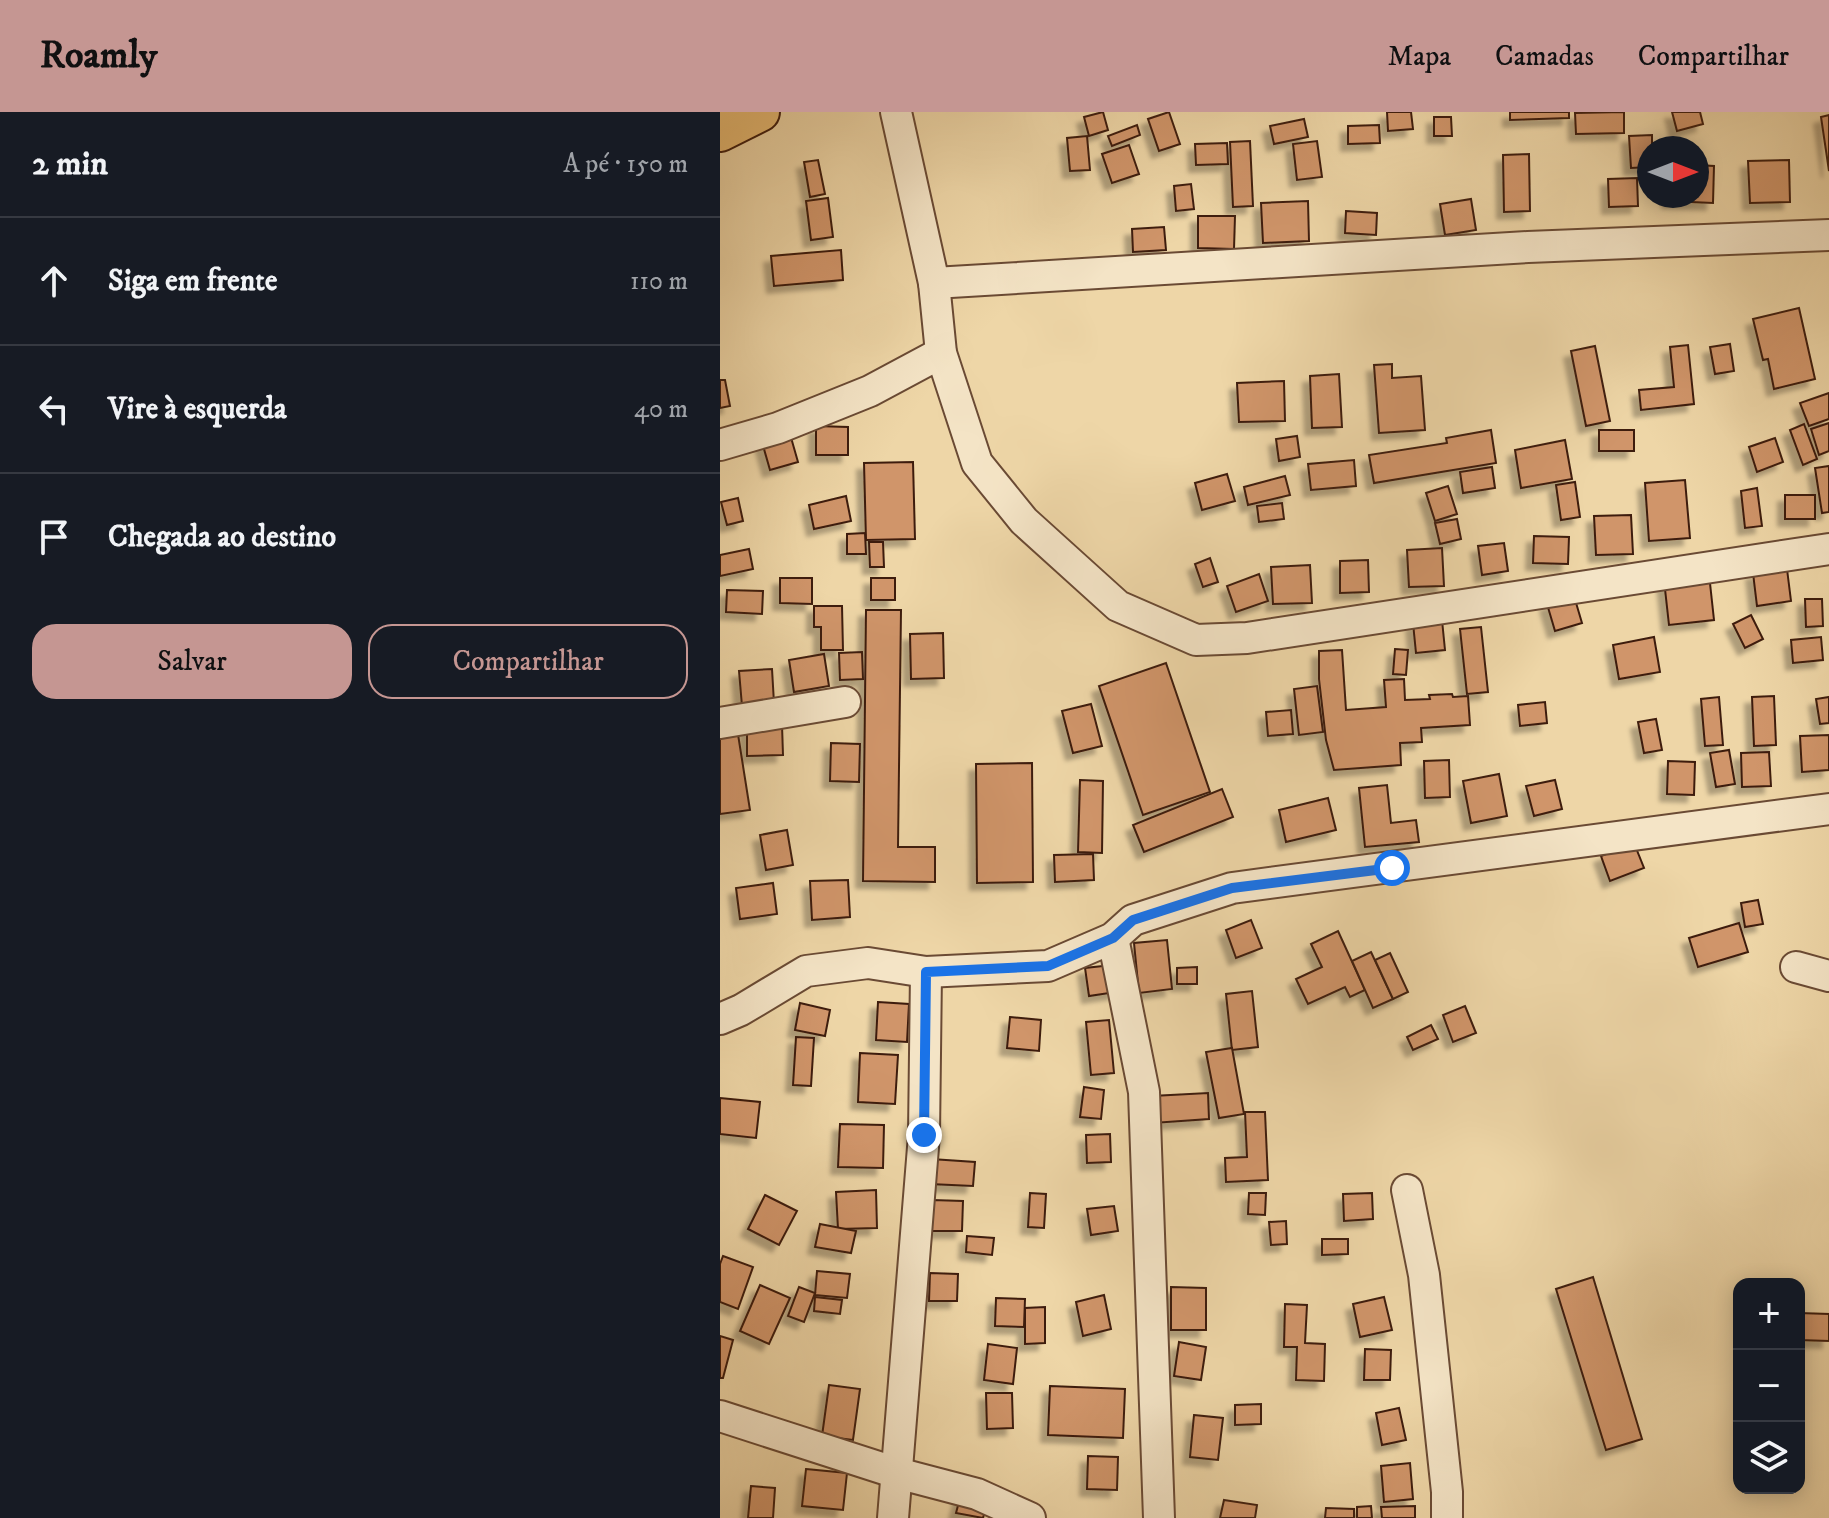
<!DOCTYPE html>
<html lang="pt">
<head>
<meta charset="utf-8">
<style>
	body { margin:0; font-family:"IM FELL DW Pica",serif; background:#242831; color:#f1f3f6 }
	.controls { position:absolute; right:24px; bottom:24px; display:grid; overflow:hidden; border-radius:16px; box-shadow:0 4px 20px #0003 }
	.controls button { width:72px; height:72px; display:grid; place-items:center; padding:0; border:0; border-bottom:2px solid #363941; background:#171b24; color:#f1f3f6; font:40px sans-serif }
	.compass { position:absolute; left:917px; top:24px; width:72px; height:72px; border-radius:50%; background:#171b24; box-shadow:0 4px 20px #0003; rotate:90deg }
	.stop { position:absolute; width:24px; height:24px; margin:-18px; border:6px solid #1a73e8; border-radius:50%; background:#fff }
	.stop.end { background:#1a73e8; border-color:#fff; box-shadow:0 2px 8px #0008 }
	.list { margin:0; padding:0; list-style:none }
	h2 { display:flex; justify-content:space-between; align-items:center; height:104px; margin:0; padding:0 32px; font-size:34px }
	h2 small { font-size:26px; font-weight:400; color:#9ea1a6 }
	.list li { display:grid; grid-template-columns:52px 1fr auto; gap:24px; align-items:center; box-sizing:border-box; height:128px; padding:0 32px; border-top:2px solid #363941 }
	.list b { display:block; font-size:30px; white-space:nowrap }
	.list em { font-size:26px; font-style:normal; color:#9ea1a6 }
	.actions { display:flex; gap:16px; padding:24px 32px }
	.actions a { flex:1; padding:18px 0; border:2px solid #c59692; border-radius:24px; text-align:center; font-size:28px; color:#c59692 }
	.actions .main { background:#c59692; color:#111 }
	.icon { flex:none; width:44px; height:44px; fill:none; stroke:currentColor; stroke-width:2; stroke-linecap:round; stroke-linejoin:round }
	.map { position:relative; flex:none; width:1109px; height:1406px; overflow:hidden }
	header { display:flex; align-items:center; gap:48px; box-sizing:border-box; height:112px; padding:0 40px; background:#c59692; color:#111 }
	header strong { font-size:38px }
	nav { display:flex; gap:44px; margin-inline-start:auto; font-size:28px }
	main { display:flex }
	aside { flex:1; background:#171b24 }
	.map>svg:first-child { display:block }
	.building { fill:#d0956a; stroke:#3e1c0d; stroke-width:2; filter:url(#shadow) }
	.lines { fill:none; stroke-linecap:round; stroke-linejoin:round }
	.minor-casing { stroke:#6a4a34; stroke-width:34 }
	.major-casing { stroke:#3e1c0d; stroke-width:42 }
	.minor { stroke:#f4e4c6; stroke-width:30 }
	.major { stroke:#e7bb74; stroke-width:38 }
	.route { stroke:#1a73e8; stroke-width:10 }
</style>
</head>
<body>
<header>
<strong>Roamly</strong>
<nav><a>Mapa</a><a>Camadas</a><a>Compartilhar</a></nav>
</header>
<main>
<aside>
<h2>2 min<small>A pé · 150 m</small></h2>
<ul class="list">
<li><svg class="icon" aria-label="ahead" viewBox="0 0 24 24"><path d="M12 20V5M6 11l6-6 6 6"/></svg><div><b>Siga em frente</b></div><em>110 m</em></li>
<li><svg class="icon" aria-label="left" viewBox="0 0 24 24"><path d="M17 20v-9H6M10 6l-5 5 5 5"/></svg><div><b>Vire à esquerda</b></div><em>40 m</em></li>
<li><svg class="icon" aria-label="arrive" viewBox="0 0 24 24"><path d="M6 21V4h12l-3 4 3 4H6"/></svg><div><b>Chegada ao destino</b></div></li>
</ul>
<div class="actions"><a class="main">Salvar</a><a>Compartilhar</a></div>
</aside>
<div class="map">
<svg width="1109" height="1406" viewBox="0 0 1109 1406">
	<defs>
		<filter id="shadow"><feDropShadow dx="-7" dy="7" stdDeviation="2" flood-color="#0004"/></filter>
	</defs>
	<rect width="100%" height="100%" fill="#eed6a7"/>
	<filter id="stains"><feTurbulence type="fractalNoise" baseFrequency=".0025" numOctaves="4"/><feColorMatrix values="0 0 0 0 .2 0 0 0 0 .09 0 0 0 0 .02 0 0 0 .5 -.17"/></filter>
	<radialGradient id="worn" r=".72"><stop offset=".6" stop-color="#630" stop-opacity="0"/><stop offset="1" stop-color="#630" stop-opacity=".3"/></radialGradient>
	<g class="building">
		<polygon points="383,0 388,18 369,24 364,5"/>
		<polygon points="449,0 460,32 439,39 428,7"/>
		<polygon points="667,0 691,0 693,17 668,19"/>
		<polygon points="790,0 849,0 849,6 790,8"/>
		<polygon points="904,0 904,21 856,22 855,1"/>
		<polygon points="952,0 980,0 983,12 957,19"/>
		<polygon points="1109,3 1109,59 1101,5"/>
		<polygon points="714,5 731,5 732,24 714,24"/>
		<polygon points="584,7 588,25 554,32 550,14"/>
		<polygon points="417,13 420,23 392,34 388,24"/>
		<polygon points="659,13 660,31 628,32 628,14"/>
		<polygon points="932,23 932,36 929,36 929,55 911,56 909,24"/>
		<polygon points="367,24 370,58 350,59 347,26"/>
		<polygon points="530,29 533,94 513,95 510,30"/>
		<polygon points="597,29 602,65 577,68 573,32"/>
		<polygon points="507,31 508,52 476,53 475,32"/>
		<polygon points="409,33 419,62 392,71 382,42"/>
		<polygon points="809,42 810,99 784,100 783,43"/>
		<polygon points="98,48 105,82 90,85 84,50"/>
		<polygon points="1069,48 1070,90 1030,91 1028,49"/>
		<polygon points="977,53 994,54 993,91 949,89 949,84 977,84"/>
		<polygon points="917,66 918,94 889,95 888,67"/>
		<polygon points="471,72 474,97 456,99 454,74"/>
		<polygon points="108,86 113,125 91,128 86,89"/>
		<polygon points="751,87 756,118 725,123 720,92"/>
		<polygon points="588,89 589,129 543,131 541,91"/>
		<polygon points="626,99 657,101 656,123 625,121"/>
		<polygon points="478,104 515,104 514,137 478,136"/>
		<polygon points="444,115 446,138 413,140 412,117"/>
		<polygon points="121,138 123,168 54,174 51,144"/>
		<polygon points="1079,196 1095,267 1054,277 1048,247 1043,248 1033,207"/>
		<polygon points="1010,232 1014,259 995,262 990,235"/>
		<polygon points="968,233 974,292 921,298 919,278 954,275 950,235"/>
		<polygon points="875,234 890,309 866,314 851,239"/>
		<polygon points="672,252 672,266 701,264 705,318 659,321 654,253"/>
		<polygon points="619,262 622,315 592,316 590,264"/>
		<polygon points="0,268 5,268 10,294 0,296"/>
		<polygon points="564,269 565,309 519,310 517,271"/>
		<polygon points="1109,281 1109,307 1089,314 1080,291"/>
		<polygon points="1109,311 1109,339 1099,343 1091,317"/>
		<polygon points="1084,312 1097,347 1083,353 1070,318"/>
		<polygon points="96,314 128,315 128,343 96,343"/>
		<polygon points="771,318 776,351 654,371 649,343 727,331 726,326"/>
		<rect x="879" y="318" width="35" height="21"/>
		<polygon points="70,322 78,350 50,358 42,330"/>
		<polygon points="577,324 580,345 559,349 556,327"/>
		<polygon points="1055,326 1063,350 1037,360 1029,335"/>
		<polygon points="845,328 852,367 801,376 795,338"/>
		<polygon points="634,348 636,374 591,378 588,352"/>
		<polygon points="193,350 195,427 146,428 144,351"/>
		<polygon points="1109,354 1109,400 1102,401 1095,356"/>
		<polygon points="772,355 775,376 743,381 740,360"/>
		<polygon points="507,362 515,389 482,398 475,371"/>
		<polygon points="565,364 570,383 528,393 524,375"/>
		<polygon points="965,368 970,426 929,429 925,371"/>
		<polygon points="855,370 860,405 841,408 836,373"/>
		<polygon points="728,374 737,402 715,409 706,381"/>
		<polygon points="1037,376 1042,414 1025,416 1021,379"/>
		<rect x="1065" y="383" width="30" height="24"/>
		<polygon points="126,384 131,409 94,417 89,393"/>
		<polygon points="18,386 23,409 7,413 1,390"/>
		<polygon points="562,391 564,407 539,410 537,394"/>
		<polygon points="911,403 913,442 876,443 874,404"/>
		<polygon points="737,407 741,427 720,432 715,411"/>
		<polygon points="145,421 146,442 127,442 127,422"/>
		<polygon points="814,424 849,425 848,452 813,451"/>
		<polygon points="149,430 163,430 164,455 150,455"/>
		<polygon points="784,431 788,459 762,463 758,434"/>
		<polygon points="722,436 724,474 689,475 687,438"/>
		<polygon points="29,437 33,457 0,464 0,443"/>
		<polygon points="490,446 498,470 483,475 475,452"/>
		<polygon points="648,448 649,480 620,481 620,449"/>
		<polygon points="590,453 592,491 553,492 551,455"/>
		<polygon points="1067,457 1071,489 1037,494 1033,461"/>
		<polygon points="539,462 548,489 516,500 507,474"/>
		<polygon points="989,462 994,508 949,513 944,468"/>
		<polygon points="60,466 92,466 92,492 60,491"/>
		<rect x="151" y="466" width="24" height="22"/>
		<polygon points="7,478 43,479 42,502 6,500"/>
		<polygon points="854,484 862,511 835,519 827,492"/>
		<polygon points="1085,487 1102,487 1103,514 1086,515"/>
		<polygon points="94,494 122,494 123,538 101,538 101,515 94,515"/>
		<polygon points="146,498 181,498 178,735 215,735 215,770 143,769"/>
		<polygon points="1031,503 1043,527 1025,536 1013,512"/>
		<polygon points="722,508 725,538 696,541 693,511"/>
		<polygon points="761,515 768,580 747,582 740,517"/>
		<polygon points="223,521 224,566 191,567 190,522"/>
		<polygon points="934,525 940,560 899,567 893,533"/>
		<polygon points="1101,525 1103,548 1073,551 1071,528"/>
		<polygon points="675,537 688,538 686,563 673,562"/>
		<polygon points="622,538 626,598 666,595 664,568 684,567 685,588 710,587 709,583 732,582 733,585 748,584 750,613 701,616 702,630 680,631 681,653 614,658 606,628 599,567 599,539"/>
		<polygon points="142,540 143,567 120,568 119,541"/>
		<polygon points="104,542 109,574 74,580 69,548"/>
		<polygon points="446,551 490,680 423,703 379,574"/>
		<polygon points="52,557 54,591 22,594 19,559"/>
		<polygon points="597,574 603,620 579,623 574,577"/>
		<polygon points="1054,584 1056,633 1034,634 1032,585"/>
		<polygon points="999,585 1003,633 985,634 981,587"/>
		<polygon points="1109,585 1109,611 1100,612 1096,587"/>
		<polygon points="825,590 827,611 800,614 798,593"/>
		<polygon points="371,592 382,634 353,641 342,599"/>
		<polygon points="571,598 573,622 548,624 546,600"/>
		<polygon points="936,607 942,638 924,641 918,610"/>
		<polygon points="62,613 63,643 27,644 27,614"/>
		<polygon points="17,616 30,698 0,702 0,619"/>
		<polygon points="1109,623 1109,658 1082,660 1080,624"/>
		<polygon points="111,631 140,632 139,670 110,669"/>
		<polygon points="1009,638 1015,672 996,675 990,641"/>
		<polygon points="1049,640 1051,674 1022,675 1021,641"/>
		<polygon points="729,648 730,685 705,686 704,649"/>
		<polygon points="948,649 975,650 974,683 947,682"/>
		<polygon points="312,651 313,770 257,771 256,652"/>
		<polygon points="779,662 787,704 751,711 743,669"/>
		<polygon points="360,668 383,669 382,741 358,740"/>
		<polygon points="835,668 842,697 814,704 806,674"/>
		<polygon points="667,673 671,711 696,708 699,730 645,735 639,676"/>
		<polygon points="502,677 513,705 424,740 413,713"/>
		<polygon points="608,686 616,718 566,730 559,698"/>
		<polygon points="67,718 73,753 46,758 40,723"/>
		<polygon points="914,731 924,756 890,769 881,744"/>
		<polygon points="373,742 374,768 335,770 334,743"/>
		<polygon points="128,768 130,805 92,808 90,769"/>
		<polygon points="53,771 57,802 20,807 16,776"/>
		<polygon points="1038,788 1043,812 1025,815 1021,791"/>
		<polygon points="531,808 542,836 516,846 506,818"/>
		<polygon points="1019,811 1028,840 978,855 969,826"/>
		<polygon points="618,819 645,878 630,885 625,875 588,892 576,867 602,855 591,832"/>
		<polygon points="447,828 452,877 419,881 414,831"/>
		<polygon points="651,840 673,887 653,896 632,849"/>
		<polygon points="670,841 688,880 673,887 655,848"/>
		<polygon points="392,853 396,880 369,884 365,856"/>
		<polygon points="477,855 477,872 457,872 457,856"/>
		<polygon points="532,879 538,935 512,938 506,882"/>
		<polygon points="158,890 189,892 187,930 156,928"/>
		<polygon points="80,891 110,898 105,924 75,918"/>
		<polygon points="745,894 756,921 733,930 723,903"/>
		<polygon points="290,905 321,908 319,939 287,936"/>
		<polygon points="389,908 394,961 371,963 366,910"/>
		<polygon points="711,913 718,927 693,938 687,925"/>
		<polygon points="76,925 94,926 91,974 73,973"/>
		<polygon points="512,936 524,1002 499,1006 486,940"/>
		<polygon points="140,941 178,943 175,992 138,990"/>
		<polygon points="364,975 384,978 381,1007 360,1005"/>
		<polygon points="488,981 489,1007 433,1011 432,984"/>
		<polygon points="0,986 40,990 36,1026 0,1022"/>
		<polygon points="525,1000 545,1000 548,1068 506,1070 505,1046 527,1045"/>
		<polygon points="120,1012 164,1013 163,1056 118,1055"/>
		<polygon points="390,1022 391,1050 367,1051 366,1023"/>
		<polygon points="211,1047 255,1050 253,1074 210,1072"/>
		<polygon points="156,1078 157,1116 118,1117 116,1080"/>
		<polygon points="310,1081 326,1082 324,1116 308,1115"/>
		<polygon points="529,1081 546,1081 545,1103 528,1102"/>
		<polygon points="652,1081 653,1107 624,1109 623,1082"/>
		<polygon points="45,1083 77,1099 59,1133 28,1117"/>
		<polygon points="212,1088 243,1089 242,1119 211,1119"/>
		<polygon points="394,1094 398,1119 371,1123 367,1097"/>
		<polygon points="566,1109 567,1132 551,1133 549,1110"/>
		<polygon points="100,1112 136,1119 131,1141 95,1135"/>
		<polygon points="247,1124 274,1126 272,1143 246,1140"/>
		<polygon points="602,1127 628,1127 628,1142 602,1143"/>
		<polygon points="3,1144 33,1155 18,1197 0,1190 0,1152"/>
		<polygon points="97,1159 130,1162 127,1186 95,1183"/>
		<polygon points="210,1161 238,1162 237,1189 209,1189"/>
		<polygon points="873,1165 922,1327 886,1338 836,1177"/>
		<polygon points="40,1173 70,1186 49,1232 20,1219"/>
		<polygon points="79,1175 95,1181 84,1210 68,1204"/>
		<polygon points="451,1175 486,1176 486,1218 451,1218"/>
		<polygon points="384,1183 391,1217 363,1224 356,1190"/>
		<polygon points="95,1185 122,1188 120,1202 94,1199"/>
		<polygon points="664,1185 672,1218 640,1225 633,1192"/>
		<polygon points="276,1186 305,1187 304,1215 275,1214"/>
		<polygon points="565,1192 587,1193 585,1231 605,1232 604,1269 576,1268 577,1235 564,1235"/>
		<polygon points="325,1195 325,1231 305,1232 305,1196"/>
		<polygon points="1079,1201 1109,1202 1109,1229 1079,1228"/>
		<polygon points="0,1224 13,1228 3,1266 0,1266"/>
		<polygon points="459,1230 486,1235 481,1268 454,1264"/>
		<polygon points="268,1232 297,1236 293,1272 264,1268"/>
		<polygon points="645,1237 671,1238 670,1268 644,1268"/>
		<polygon points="109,1273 140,1277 133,1328 102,1324"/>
		<polygon points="330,1274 405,1277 403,1326 328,1323"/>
		<polygon points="266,1281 292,1281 293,1316 267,1317"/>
		<polygon points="541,1292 541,1312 515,1313 515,1293"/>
		<polygon points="679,1296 686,1328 662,1333 656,1301"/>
		<polygon points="474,1303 503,1306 498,1348 470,1345"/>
		<polygon points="368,1344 398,1345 397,1378 367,1377"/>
		<polygon points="690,1351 693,1387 664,1390 661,1354"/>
		<polygon points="86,1357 127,1361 123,1398 82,1394"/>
		<polygon points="31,1374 55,1376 53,1406 28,1406"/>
		<polygon points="241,1382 268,1389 263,1406 236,1401"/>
		<polygon points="504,1388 537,1393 535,1406 500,1406"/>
		<polygon points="651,1394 652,1406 637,1406 637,1395"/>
		<polygon points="695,1394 695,1406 662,1406 661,1395"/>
		<polygon points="606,1396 634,1397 634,1406 605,1406"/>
	</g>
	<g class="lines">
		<defs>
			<g id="minor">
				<polyline points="176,0 214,171 221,241 257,351 304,409 398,494 476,528 527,526 1109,437"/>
				<polyline points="214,171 808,135 1109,123"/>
				<polyline points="0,333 58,316 150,279 221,241"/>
				<polyline points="0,611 125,590"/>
				<polyline points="393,826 424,980 439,1406"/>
				<polyline points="1076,855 1109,864"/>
				<polyline points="0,907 21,898 86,859 148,851 206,860 328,854 393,826 413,808 512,776 1109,697"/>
				<polyline points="687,1078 704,1163 727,1380 727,1406"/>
				<polyline points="0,1304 177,1361 257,1382 310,1406"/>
				<polyline points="173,1406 204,1023 206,860"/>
			</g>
			<polyline id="major" points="0,20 40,0"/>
		</defs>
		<use href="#minor" class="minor-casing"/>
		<use href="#major" class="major-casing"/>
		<use href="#minor" class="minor"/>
		<use href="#major" class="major"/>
	</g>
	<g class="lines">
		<polyline class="route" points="204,1023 206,860 328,854 393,826 413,808 512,776 672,756"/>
	</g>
	<rect width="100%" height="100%" filter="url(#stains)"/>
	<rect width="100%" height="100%" fill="url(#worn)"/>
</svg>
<div class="controls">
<button>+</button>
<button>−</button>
<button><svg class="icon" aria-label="layers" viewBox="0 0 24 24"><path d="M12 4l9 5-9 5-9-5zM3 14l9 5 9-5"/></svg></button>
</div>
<svg class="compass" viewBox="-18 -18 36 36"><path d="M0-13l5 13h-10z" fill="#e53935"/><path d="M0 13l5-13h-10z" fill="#9ea1a6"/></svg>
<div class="stop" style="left:672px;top:756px"></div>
<div class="stop end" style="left:204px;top:1023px"></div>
</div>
</main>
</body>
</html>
